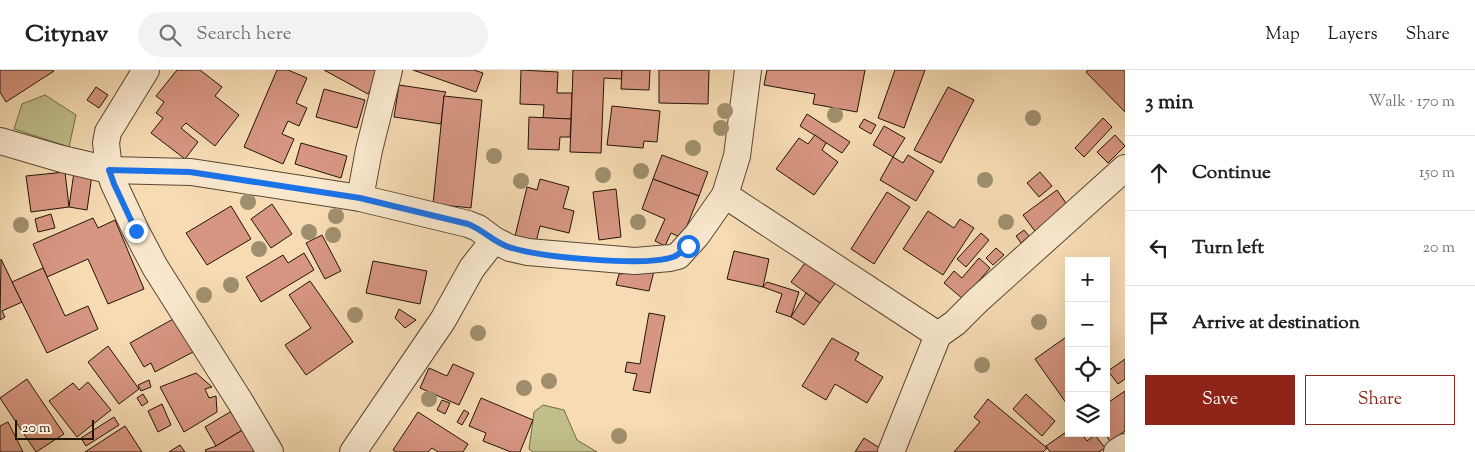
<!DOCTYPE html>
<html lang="en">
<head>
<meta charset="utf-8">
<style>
	body { margin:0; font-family:"Sorts Mill Goudy",serif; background:#f2f2f2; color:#202124 }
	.controls { position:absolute; right:15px; bottom:15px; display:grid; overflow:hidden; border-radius:0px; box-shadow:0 5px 20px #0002 }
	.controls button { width:45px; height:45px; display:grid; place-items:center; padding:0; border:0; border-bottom:1px solid #e0e0e0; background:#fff; color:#202124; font:25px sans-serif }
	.scale { position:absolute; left:15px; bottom:12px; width:79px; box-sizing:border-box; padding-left:5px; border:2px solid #231408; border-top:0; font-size:14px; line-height:18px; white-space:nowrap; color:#231408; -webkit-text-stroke:4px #f9e8ce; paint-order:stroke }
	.stop { position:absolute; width:15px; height:15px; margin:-11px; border:4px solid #1a73e8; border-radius:50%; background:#fff }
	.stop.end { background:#1a73e8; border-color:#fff; box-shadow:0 1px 5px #0008 }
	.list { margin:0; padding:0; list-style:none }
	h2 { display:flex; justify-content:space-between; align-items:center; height:65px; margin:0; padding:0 20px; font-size:21px }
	h2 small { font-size:16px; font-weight:400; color:#757577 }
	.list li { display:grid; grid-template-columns:32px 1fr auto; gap:15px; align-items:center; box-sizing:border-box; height:75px; padding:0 20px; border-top:1px solid #e0e0e0 }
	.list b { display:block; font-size:19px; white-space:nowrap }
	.list em { font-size:16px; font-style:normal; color:#757577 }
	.actions { display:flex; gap:10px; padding:15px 20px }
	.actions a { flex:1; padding:11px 0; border:1px solid #8f2418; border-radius:0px; text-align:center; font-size:18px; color:#8f2418 }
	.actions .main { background:#8f2418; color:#fff }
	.icon { flex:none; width:28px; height:28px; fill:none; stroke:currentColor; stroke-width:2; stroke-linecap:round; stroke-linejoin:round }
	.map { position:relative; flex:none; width:1125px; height:382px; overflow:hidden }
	header { display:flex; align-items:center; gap:30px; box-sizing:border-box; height:70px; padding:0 25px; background:#fff; border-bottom:1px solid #e0e0e0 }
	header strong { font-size:24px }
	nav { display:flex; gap:28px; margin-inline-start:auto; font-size:18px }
	.search { width:350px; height:45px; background:#f2f2f2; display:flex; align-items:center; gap:12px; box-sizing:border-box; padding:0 18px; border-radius:28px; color:#757577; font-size:19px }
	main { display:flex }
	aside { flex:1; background:#fff }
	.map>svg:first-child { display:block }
	.green { fill:#c0bf8a; stroke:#726a49 }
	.building { fill:#d79682; stroke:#231408 }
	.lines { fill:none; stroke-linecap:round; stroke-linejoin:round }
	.minor-casing { stroke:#584633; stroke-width:28 }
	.minor { stroke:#f9e8ce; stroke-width:26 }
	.tree { fill:#a08f6e }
	.route { stroke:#1a73e8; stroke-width:6 }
</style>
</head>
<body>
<header>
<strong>Citynav</strong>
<div class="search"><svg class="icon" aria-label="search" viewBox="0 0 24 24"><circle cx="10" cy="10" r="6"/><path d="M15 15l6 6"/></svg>Search here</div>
<nav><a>Map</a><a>Layers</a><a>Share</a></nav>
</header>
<main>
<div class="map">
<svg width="1125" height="382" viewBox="0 0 1125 382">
	<rect width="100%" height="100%" fill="#f6dbb3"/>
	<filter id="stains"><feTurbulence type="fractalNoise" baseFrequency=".004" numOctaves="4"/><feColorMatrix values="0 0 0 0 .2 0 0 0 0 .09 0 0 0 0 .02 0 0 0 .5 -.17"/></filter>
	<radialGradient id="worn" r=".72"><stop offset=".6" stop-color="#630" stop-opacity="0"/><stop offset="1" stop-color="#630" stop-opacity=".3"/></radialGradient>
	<g class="green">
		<polygon points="45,25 76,45 69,77 14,59 22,34"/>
		<polygon points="543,335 564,340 577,370 597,382 533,382 529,379 534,342"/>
	</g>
	<g class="building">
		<polygon points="0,0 53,0 54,1 6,32 0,22"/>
		<polygon points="177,0 200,0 222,17 215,26 239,45 215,76 186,53 181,58 198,72 185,89 151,63 163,48 156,43 164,32 156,26"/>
		<polygon points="277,0 288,0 307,8 296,33 307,38 299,56 288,51 282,64 294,69 283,94 244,77"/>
		<polygon points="324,0 377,0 380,2 368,24"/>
		<polygon points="413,0 474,0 483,3 476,22"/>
		<polygon points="521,0 558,2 557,23 572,23 571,49 543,48 544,35 520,34"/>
		<polygon points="573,0 622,0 622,9 604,8 601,83 570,82"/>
		<polygon points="622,0 650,0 649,20 621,19"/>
		<polygon points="659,0 709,0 708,34 659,33"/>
		<polygon points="767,0 865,0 857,42 813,34 815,24 764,15"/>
		<polygon points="895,0 925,0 904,58 878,48"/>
		<polygon points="1088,0 1125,0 1125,42 1086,2"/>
		<polygon points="399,15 446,22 444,26 441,54 394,47"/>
		<polygon points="96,17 108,25 99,38 87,30"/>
		<polygon points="948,17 974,30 941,93 914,80"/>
		<polygon points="324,19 365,30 357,58 316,47"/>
		<polygon points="444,26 482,30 471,138 433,134"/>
		<polygon points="612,36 660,41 657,72 644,71 643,78 607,75"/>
		<polygon points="807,44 850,72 842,83 800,56"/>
		<polygon points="529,47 571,49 570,67 560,67 559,80 528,79"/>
		<polygon points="1103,48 1112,57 1084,87 1075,78"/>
		<polygon points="864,49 876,55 871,64 859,57"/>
		<polygon points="884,56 905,68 893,87 873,75"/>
		<polygon points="815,65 826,73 822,80 838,92 814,125 776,99 799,68 808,74"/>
		<polygon points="1115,65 1125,76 1108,93 1097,82"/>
		<polygon points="301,73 347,86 341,108 295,94"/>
		<polygon points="662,85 708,102 699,126 653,109"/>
		<polygon points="908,85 934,101 916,131 880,110 893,87 903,93"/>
		<polygon points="65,102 69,137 31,142 26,106"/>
		<polygon points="74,102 92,105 87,140 69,137"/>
		<polygon points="1040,102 1052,116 1039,127 1027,113"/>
		<polygon points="540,109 569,117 563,138 574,141 569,163 540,156 536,172 515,166 527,117 537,120"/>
		<polygon points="653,109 699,126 682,168 671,163 665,176 655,171 665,149 642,139"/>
		<polygon points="616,119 621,167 599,170 593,122"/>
		<polygon points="1057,120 1070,139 1037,164 1023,145"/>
		<polygon points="887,122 910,137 874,194 851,179"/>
		<polygon points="272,134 292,164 271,178 251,149"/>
		<polygon points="231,136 251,169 207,195 186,163"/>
		<polygon points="928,141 954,158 960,149 974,158 943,205 903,179"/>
		<polygon points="51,144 55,158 38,162 35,149"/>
		<polygon points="93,148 98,158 115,150 144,219 108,234 88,189 47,207 33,174"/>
		<polygon points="1024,160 1029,166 1021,173 1016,166"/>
		<polygon points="981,163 989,170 966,197 957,189"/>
		<polygon points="322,165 341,201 325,209 306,173"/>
		<polygon points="996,178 1004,185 993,195 986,188"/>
		<polygon points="734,181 769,189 763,217 727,209"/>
		<polygon points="304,183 314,200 261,232 246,207 283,185 288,193"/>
		<polygon points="979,188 990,198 963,229 944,213 954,201 962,208"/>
		<polygon points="1,189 22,232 2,241 5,247 0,250"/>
		<polygon points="808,189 837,211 820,233 791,212"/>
		<polygon points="373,191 427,201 420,234 366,223"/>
		<polygon points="43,198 65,246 88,236 98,259 47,283 12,212"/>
		<polygon points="654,201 649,221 616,215 619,204"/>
		<polygon points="310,211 353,272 306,305 285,275 311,258 289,225"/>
		<polygon points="767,212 799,222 791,247 776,242 782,224 763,217"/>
		<polygon points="806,223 820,233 804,255 791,247"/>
		<polygon points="399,239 416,250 405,258 395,248"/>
		<polygon points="649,243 665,246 650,323 633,320 637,304 625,302 627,292 640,294"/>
		<polygon points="175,248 193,282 155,302 151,293 144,297 130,273"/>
		<polygon points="1069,265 1069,337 1035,289"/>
		<polygon points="832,268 859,283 855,290 883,307 867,333 835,314 826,330 802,316"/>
		<polygon points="108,276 139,319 119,334 88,292"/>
		<polygon points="1125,289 1125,309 1118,314 1108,301"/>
		<polygon points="453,294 474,303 459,335 420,318 429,298 447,306"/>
		<polygon points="196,303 212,317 205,319 209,328 216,326 217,342 184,362 160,317"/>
		<polygon points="27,309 64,364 36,382 0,328"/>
		<polygon points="149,310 151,317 141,321 138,315"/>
		<polygon points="88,312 111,340 77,367 49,331 73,313 79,320"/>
		<polygon points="1125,321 1125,361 1110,371 1104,363 1106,363 1106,334"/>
		<polygon points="143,324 148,332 142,336 137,328"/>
		<polygon points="1026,324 1055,351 1042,366 1013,339"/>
		<polygon points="481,328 533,350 520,382 511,382 483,371 486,363 469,356"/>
		<polygon points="988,329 1047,378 1043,382 954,382 980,352 974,347"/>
		<polygon points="442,330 450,333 445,344 437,340"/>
		<polygon points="162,334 171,355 158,362 148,341"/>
		<polygon points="235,339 246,358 216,376 205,357"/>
		<polygon points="464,340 469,343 462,355 457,352"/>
		<polygon points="418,342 468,374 463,382 438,382 432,378 428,382 396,382 393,380"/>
		<polygon points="114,347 119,355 86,376 81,368"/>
		<polygon points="8,352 23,382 0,382 0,356"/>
		<polygon points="125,356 142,382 85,382"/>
		<polygon points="246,358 260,382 206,382 205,380 216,376"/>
		<polygon points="1069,360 1069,363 1081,363 1087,371 1095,365 1105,378 1099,382 1050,382 1046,376"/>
		<polygon points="864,368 883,380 882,382 855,382"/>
		<polygon points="180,375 185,382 169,382"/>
	</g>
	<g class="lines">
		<defs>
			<g id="minor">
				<polyline points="146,0 108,62 106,73 109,100 114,114 136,161 155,197 241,333 270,382"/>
				<polyline points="0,71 62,89 109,100 191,102 360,128 468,154 478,158 494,170 510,178 528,182 635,191 670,188 678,186 697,165 725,125 737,86 748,0"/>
				<polyline points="725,125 938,265"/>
				<polyline points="360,128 369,80 389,0"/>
				<polyline points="353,382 443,250 472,198 494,170"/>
				<polyline points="891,382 938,265 955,253 977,231 1125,98"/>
				<polyline points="1117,382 1125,377"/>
			</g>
		</defs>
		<use href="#minor" class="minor-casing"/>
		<use href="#minor" class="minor"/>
	</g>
	<g class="tree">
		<circle cx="725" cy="41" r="8"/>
		<circle cx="835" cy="45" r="8"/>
		<circle cx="1033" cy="48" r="8"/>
		<circle cx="721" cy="58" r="8"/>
		<circle cx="693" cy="78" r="8"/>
		<circle cx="494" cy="86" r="8"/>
		<circle cx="641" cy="101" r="8"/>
		<circle cx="603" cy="105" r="8"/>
		<circle cx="985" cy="110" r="8"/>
		<circle cx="521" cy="111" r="8"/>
		<circle cx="248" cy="132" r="8"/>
		<circle cx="336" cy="146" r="8"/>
		<circle cx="638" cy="152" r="8"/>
		<circle cx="1006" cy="152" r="8"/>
		<circle cx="21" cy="155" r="8"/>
		<circle cx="309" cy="162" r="8"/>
		<circle cx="333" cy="165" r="8"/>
		<circle cx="259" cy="179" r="8"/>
		<circle cx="231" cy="215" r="8"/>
		<circle cx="204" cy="225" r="8"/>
		<circle cx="355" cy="245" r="8"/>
		<circle cx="1039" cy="252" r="8"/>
		<circle cx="478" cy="263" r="8"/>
		<circle cx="982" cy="295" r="8"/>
		<circle cx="549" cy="311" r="8"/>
		<circle cx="524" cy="318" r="8"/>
		<circle cx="429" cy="329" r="8"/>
		<circle cx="619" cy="366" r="8"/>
	</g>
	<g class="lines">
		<path class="route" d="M 136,161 L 114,114 L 109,100 L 190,102 L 360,128 L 468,154 C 484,160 495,174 512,178 C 542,187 644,197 673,187 C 679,185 683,180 688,176"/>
	</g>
	<rect width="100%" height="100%" filter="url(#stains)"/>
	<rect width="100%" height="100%" fill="url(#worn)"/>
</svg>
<div class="controls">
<button>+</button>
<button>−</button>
<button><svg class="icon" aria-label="locate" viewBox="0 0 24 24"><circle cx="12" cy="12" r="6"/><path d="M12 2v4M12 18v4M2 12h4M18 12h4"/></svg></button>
<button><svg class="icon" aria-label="layers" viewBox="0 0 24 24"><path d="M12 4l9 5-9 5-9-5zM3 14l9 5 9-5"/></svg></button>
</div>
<div class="scale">20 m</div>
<div class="stop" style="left:688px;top:176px"></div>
<div class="stop end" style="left:136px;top:161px"></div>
</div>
<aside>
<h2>3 min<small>Walk · 170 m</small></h2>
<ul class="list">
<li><svg class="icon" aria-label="ahead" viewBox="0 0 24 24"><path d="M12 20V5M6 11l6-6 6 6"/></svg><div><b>Continue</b></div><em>150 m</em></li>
<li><svg class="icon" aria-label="left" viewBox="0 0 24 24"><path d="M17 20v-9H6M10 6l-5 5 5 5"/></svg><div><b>Turn left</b></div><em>20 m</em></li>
<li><svg class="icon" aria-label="arrive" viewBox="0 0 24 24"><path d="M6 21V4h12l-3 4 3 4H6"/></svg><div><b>Arrive at destination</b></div></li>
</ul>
<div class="actions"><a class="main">Save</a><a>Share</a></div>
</aside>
</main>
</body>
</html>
